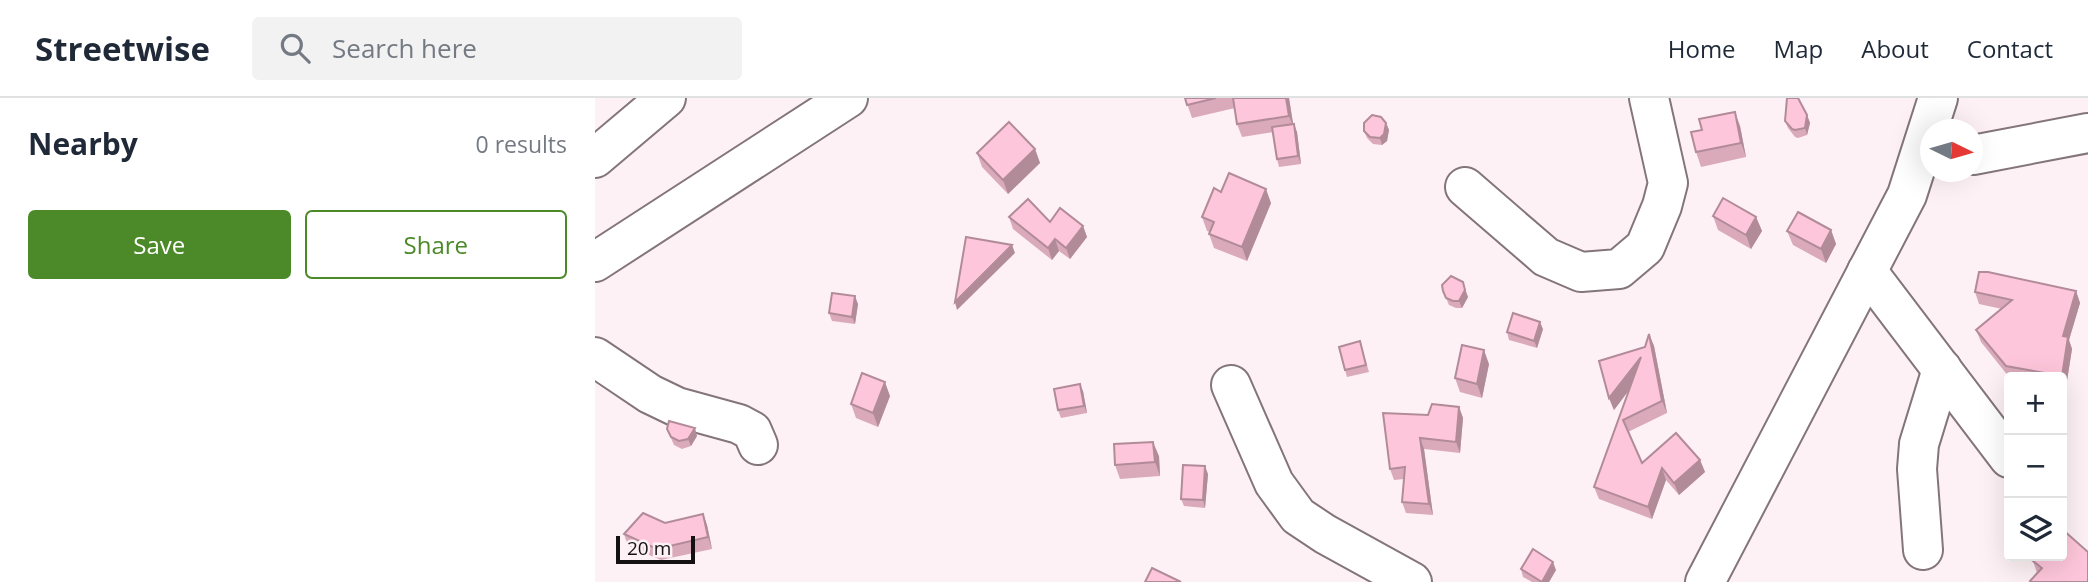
<!DOCTYPE html>
<html lang="en">
<head>
<meta charset="utf-8">
<style>
	body { margin:0; font-family:"Open Sans",sans-serif; background:#f2f2f3; color:#1f2937 }
	.controls { position:absolute; right:21px; bottom:21px; display:grid; overflow:hidden; border-radius:7px; box-shadow:0 7px 28px #0002 }
	.controls button { width:63px; height:63px; display:grid; place-items:center; padding:0; border:0; border-bottom:2px solid #e0e1e3; background:#fff; color:#1f2937; font:35px sans-serif }
	.compass { position:absolute; left:1325px; top:21px; width:63px; height:63px; border-radius:50%; background:#fff; box-shadow:0 7px 28px #0002; rotate:95deg }
	.scale { position:absolute; left:21px; bottom:18px; width:79px; box-sizing:border-box; padding-left:7px; border:4px solid #151011; border-top:0; font-size:19px; line-height:24px; white-space:nowrap; color:#151011; -webkit-text-stroke:5px #fef1f5; paint-order:stroke }
	.list { margin:0; padding:0; list-style:none }
	h2 { display:flex; justify-content:space-between; align-items:center; height:91px; margin:0; padding:0 28px; font-size:30px }
	h2 small { font-size:23px; font-weight:400; color:#747a83 }
	.actions { display:flex; gap:14px; padding:21px 28px }
	.actions a { flex:1; padding:16px 0; border:2px solid #4c8928; border-radius:7px; text-align:center; font-size:24px; color:#4c8928 }
	.actions .main { background:#4c8928; color:#fff }
	.icon { flex:none; width:38px; height:38px; fill:none; stroke:currentColor; stroke-width:2; stroke-linecap:round; stroke-linejoin:round }
	.map { position:relative; flex:none; width:1493px; height:484px; overflow:hidden }
	header { display:flex; align-items:center; gap:42px; box-sizing:border-box; height:98px; padding:0 35px; background:#fff; border-bottom:2px solid #e0e1e3 }
	header strong { font-size:33px }
	nav { display:flex; gap:38px; margin-inline-start:auto; font-size:24px }
	.search { width:490px; height:63px; background:#f2f2f3; display:flex; align-items:center; gap:18px; box-sizing:border-box; padding:0 24px; border-radius:7px; color:#747a83; font-size:26px }
	main { display:flex }
	aside { flex:1; background:#fff }
	.map>svg:first-child { display:block }
	.lines { fill:none; stroke-linecap:round; stroke-linejoin:round }
	.minor-casing { stroke:#83757a; stroke-width:42 }
	.major-casing { stroke:#83757a; stroke-width:42 }
	.minor { stroke:#fff; stroke-width:38 }
	.major { stroke:#fff; stroke-width:38 }
	.wall { fill:#daaabb }
	.shaded-wall { fill:#b28b99 }
	.building { fill:#fec6da; stroke:#b28b99; stroke-width:2 }
</style>
</head>
<body>
<header>
<strong>Streetwise</strong>
<div class="search"><svg class="icon" aria-label="search" viewBox="0 0 24 24"><circle cx="10" cy="10" r="6"/><path d="M15 15l6 6"/></svg>Search here</div>
<nav><a>Home</a><a>Map</a><a>About</a><a>Contact</a></nav>
</header>
<main>
<aside>
<h2>Nearby<small>0 results</small></h2>
<ul class="list">
</ul>
<div class="actions"><a class="main">Save</a><a>Share</a></div>
</aside>
<div class="map">
<svg width="1493" height="484" viewBox="0 0 1493 484">
	<rect width="100%" height="100%" fill="#fef1f5"/>
	<g class="lines">
		<defs>
			<g id="minor">
				<polyline points="1378,57 1493,35"/>
				<polyline points="0,60 71,0"/>
				<polyline points="870,89 951,159 986,174 1024,171 1050,149 1067,108 1073,85 1054,0"/>
				<polyline points="1272,173 1414,360"/>
				<polyline points="0,259 55,296 82,309 144,326 157,333 163,347"/>
				<polyline points="636,287 679,385 703,418 730,436 817,484"/>
				<polyline points="1328,452 1322,371 1324,346 1347,271"/>
				<polyline points="1110,484 1312,97 1343,0"/>
			</g>
			<polyline id="major" points="0,164 253,0"/>
		</defs>
		<use href="#minor" class="minor-casing"/>
		<use href="#major" class="major-casing"/>
		<use href="#minor" class="minor"/>
		<use href="#major" class="major"/>
	</g>
	<g class="wall">
		<polygon points="590,0 694,0 698,27 702,34 706,66 684,69 682,61 678,34 647,39 642,26 640,10 597,20"/>
		<polygon points="1212,17 1215,25 1212,37 1203,40 1200,39 1193,30 1190,23"/>
		<polygon points="791,25 794,32 792,43 787,47 778,46 772,40 769,33"/>
		<polygon points="1145,28 1151,59 1106,69 1101,54"/>
		<polygon points="440,51 445,65 413,96 387,69 382,55"/>
		<polygon points="626,94 676,105 652,163 619,150 614,136 615,134 612,133 607,119"/>
		<polygon points="1118,118 1161,119 1167,133 1156,151 1123,132"/>
		<polygon points="414,119 488,128 492,139 475,161 464,153 457,162 418,131"/>
		<polygon points="1236,132 1241,146 1231,165 1198,147 1192,133"/>
		<polygon points="868,184 873,199 867,210 861,210 854,207 848,193"/>
		<polygon points="1481,193 1485,205 1474,242 1477,251 1471,289 1467,289 1467,279 1414,279 1386,244 1381,232 1407,211 1384,206 1380,194"/>
		<polygon points="263,206 260,226 237,223 234,215"/>
		<polygon points="948,231 942,250 914,242 912,234"/>
		<polygon points="1054,236 1059,248 1072,315 1033,334 1047,365 1105,362 1110,374 1084,397 1071,382 1057,421 1004,401 999,389 1034,292 1019,312 1014,300 1050,249"/>
		<polygon points="765,243 774,274 752,279 750,272"/>
		<polygon points="894,266 887,300 865,294 860,280"/>
		<polygon points="488,293 492,315 466,320 463,312"/>
		<polygon points="295,298 283,329 261,320 256,306"/>
		<polygon points="864,309 868,320 865,355 829,351 838,417 811,415 807,404 809,381 799,382 795,371 833,317"/>
		<polygon points="72,331 102,338 96,348 87,351 79,347"/>
		<polygon points="564,358 565,378 525,381 520,367"/>
		<polygon points="613,376 610,410 589,408 586,401"/>
		<polygon points="108,416 112,427 117,451 66,462 33,448 29,436 70,425"/>
		<polygon points="1493,454 1442,475 1438,463"/>
		<polygon points="926,471 961,472 954,484 937,484 928,479"/>
	</g>
	<g class="shaded-wall">
		<polygon points="691,0 694,0 699,31 694,18"/>
		<polygon points="1140,14 1145,28 1151,59 1146,45"/>
		<polygon points="1212,17 1215,25 1212,37 1210,30"/>
		<polygon points="791,25 794,32 792,43 787,47 785,40"/>
		<polygon points="699,26 702,34 706,66 703,58"/>
		<polygon points="440,51 445,65 413,96 408,82"/>
		<polygon points="671,91 676,105 652,163 647,149"/>
		<polygon points="1161,119 1167,133 1156,151 1151,137"/>
		<polygon points="488,128 492,139 475,161 471,150"/>
		<polygon points="1236,132 1241,146 1231,165 1226,151"/>
		<polygon points="460,141 464,153 457,162 453,150"/>
		<polygon points="417,147 420,155 362,212 360,204"/>
		<polygon points="870,192 873,199 867,210 864,203"/>
		<polygon points="1481,193 1485,205 1474,242 1477,251 1471,289 1467,278 1468,238"/>
		<polygon points="260,198 263,206 260,226 257,219"/>
		<polygon points="945,224 948,231 942,250 939,243"/>
		<polygon points="1054,236 1059,248 1072,315 1067,303"/>
		<polygon points="889,252 894,266 887,300 882,286"/>
		<polygon points="1046,259 1050,271 1019,312 1014,300"/>
		<polygon points="290,284 295,298 283,329 278,315"/>
		<polygon points="485,286 488,293 492,315 489,308"/>
		<polygon points="864,309 868,320 865,355 861,344"/>
		<polygon points="100,330 102,338 96,348 93,341"/>
		<polygon points="825,340 829,351 838,417 834,406"/>
		<polygon points="558,344 564,358 565,378 560,364"/>
		<polygon points="1105,362 1110,374 1084,397 1079,385"/>
		<polygon points="610,368 613,376 610,410 608,402"/>
		<polygon points="1067,370 1071,382 1057,421 1053,409"/>
		<polygon points="108,416 112,427 117,451 113,439"/>
		<polygon points="958,464 961,472 954,484 947,484"/>
	</g>
	<g class="building">
		<polygon points="590,0 621,0 592,7"/>
		<polygon points="638,0 691,0 694,18 642,26"/>
		<polygon points="1192,0 1203,0 1212,17 1210,30 1200,32 1197,31 1190,23"/>
		<polygon points="1140,14 1146,45 1101,54 1096,34 1107,32 1104,21"/>
		<polygon points="777,17 786,19 791,25 789,36 785,40 775,39 769,33 769,25"/>
		<polygon points="414,24 440,51 408,82 382,55"/>
		<polygon points="699,26 703,58 682,61 677,29"/>
		<polygon points="634,75 671,91 647,149 614,136 619,124 607,119 619,90 626,94"/>
		<polygon points="1128,100 1161,119 1151,137 1118,118"/>
		<polygon points="433,101 455,124 465,110 488,128 471,150 460,141 453,150 414,119"/>
		<polygon points="1203,114 1236,132 1226,151 1192,133"/>
		<polygon points="371,139 417,147 360,204"/>
		<polygon points="1384,174 1393,174 1481,193 1468,238 1473,239 1467,278 1411,268 1381,232 1417,202 1380,194"/>
		<polygon points="856,178 868,184 870,192 864,203 858,203 851,200 848,193 847,187"/>
		<polygon points="237,195 260,198 257,219 234,215"/>
		<polygon points="918,215 945,224 939,243 912,234"/>
		<polygon points="1054,236 1067,303 1028,322 1047,365 1081,335 1105,362 1079,385 1067,370 1053,409 999,389 1046,259 1014,300 1004,263 1050,249"/>
		<polygon points="765,243 771,267 750,272 744,249"/>
		<polygon points="867,247 889,252 882,286 860,280"/>
		<polygon points="267,275 290,284 278,315 256,306"/>
		<polygon points="485,286 489,308 463,312 459,291"/>
		<polygon points="837,306 864,309 861,344 825,340 834,406 807,404 810,369 795,371 788,315 833,317"/>
		<polygon points="74,323 100,330 93,341 84,343 76,339 72,331"/>
		<polygon points="558,344 560,364 520,367 519,346"/>
		<polygon points="588,367 610,368 608,402 586,401"/>
		<polygon points="48,415 70,425 108,416 113,439 62,451 29,436"/>
		<polygon points="1467,431 1493,454 1493,484 1436,484 1435,483 1447,470 1438,463 1442,458 1467,458"/>
		<polygon points="938,451 958,464 947,484 926,471"/>
		<polygon points="557,470 586,484 550,484"/>
	</g>
</svg>
<div class="controls">
<button>+</button>
<button>−</button>
<button><svg class="icon" aria-label="layers" viewBox="0 0 24 24"><path d="M12 4l9 5-9 5-9-5zM3 14l9 5 9-5"/></svg></button>
</div>
<svg class="compass" viewBox="-18 -18 36 36"><path d="M0-13l5 13h-10z" fill="#e53935"/><path d="M0 13l5-13h-10z" fill="#747a83"/></svg>
<div class="scale">20 m</div>
</div>
</main>
</body>
</html>
